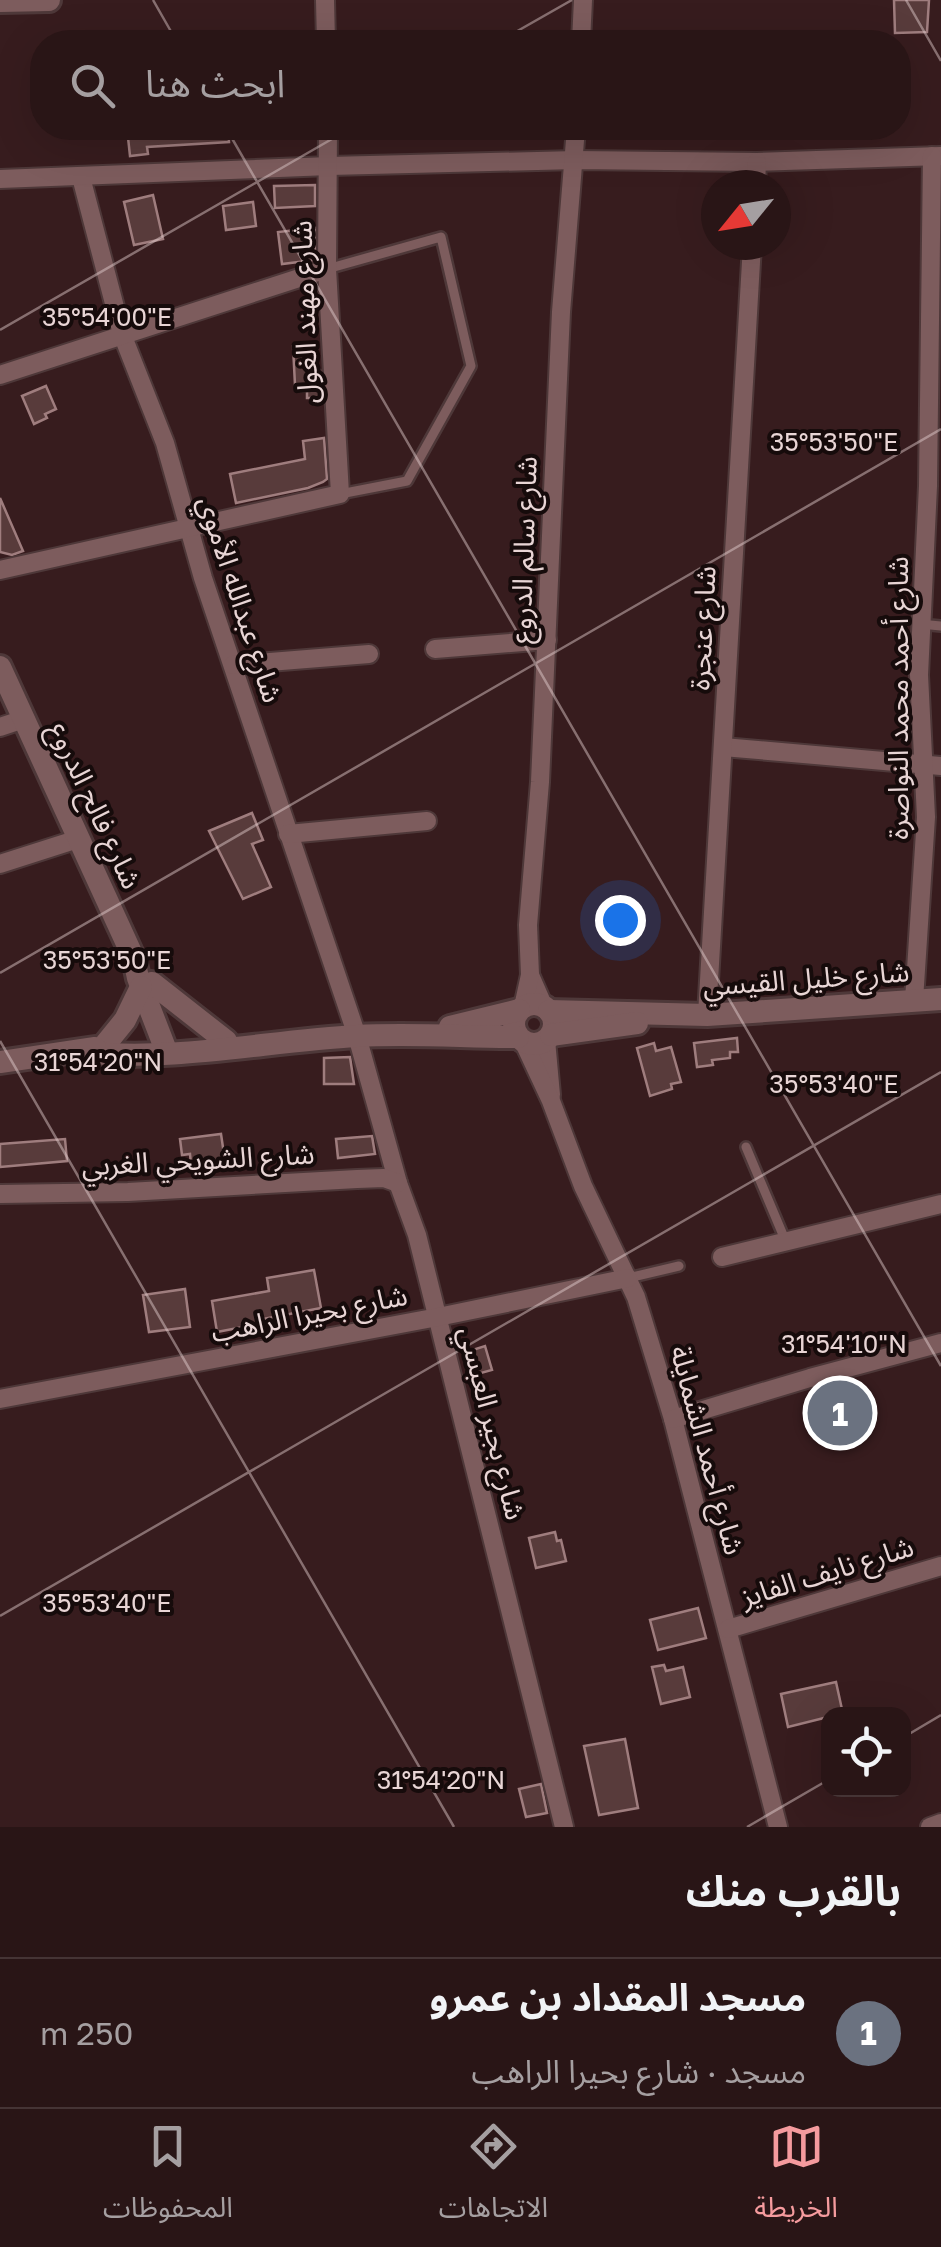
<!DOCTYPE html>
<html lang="ar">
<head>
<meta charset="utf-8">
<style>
	body { margin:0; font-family:"Golos Text","Noto Sans Arabic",sans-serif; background:#311e1f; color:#f1f3f6; direction:rtl }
	.controls { position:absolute; right:30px; bottom:30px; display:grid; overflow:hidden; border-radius:20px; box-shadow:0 10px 40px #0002 }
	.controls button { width:90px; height:90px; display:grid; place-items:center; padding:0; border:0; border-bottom:2px solid #453435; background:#291516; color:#f1f3f6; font:50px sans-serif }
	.compass { position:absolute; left:701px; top:170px; width:90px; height:90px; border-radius:50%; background:#291516; box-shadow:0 10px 40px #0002; rotate:240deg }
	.you { position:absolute; left:620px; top:920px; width:35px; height:35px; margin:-25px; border:8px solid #fff; border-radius:50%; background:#1a73e8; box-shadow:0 0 0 15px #1a73e833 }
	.badge { display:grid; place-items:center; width:65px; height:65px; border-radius:50%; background:#f59b9e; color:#fff; font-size:32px; font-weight:700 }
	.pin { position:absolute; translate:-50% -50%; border:5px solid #fff; box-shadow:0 2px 10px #0006 }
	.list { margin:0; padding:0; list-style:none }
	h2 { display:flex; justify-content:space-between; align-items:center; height:130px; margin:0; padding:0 40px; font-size:42px }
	h2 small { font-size:32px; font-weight:400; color:#a59fa1 }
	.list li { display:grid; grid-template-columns:65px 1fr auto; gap:30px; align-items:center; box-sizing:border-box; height:150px; padding:0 40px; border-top:2px solid #453435 }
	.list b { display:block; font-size:38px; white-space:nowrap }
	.list p { margin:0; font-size:32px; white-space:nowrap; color:#a59fa1 }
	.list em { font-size:32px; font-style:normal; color:#a59fa1 }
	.icon { flex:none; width:55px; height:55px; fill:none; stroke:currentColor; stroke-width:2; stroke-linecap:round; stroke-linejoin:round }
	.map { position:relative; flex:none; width:941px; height:1827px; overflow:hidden; direction:ltr }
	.search { position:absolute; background:#291516; box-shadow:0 10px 40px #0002; left:30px; right:30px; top:30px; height:110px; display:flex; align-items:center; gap:25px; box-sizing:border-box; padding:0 35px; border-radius:40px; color:#a59fa1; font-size:38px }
	.sheet { height:280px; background:#291516 }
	nav { display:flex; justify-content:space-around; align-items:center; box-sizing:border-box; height:140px; border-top:2px solid #453435; background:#291516; font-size:28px; color:#a59fa1 }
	nav a { display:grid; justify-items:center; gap:5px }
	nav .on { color:#f59b9e }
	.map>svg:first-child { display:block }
	.building { fill:#583b3b; stroke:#9f7d7e; stroke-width:2.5 }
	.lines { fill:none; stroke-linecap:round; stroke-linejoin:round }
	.lane-casing { stroke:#4e3839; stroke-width:14 }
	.street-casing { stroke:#4e3839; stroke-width:22 }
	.secondary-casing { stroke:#4e3839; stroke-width:28 }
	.lane { stroke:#7d5c5d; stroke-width:9 }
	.street { stroke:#7d5c5d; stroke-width:18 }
	.secondary { stroke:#7d5c5d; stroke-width:22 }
	.ticks { fill:none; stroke:#e8d5d5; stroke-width:2.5; stroke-opacity:0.45 }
	.labels { text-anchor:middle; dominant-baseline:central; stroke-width:8; stroke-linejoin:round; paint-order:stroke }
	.street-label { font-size:28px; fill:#e8d5d5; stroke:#160b0b }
	.ticks-label { font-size:25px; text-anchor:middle; fill:#e8d5d5; stroke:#160b0b; stroke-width:8; stroke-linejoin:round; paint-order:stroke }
</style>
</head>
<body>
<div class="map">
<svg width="941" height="1827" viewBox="0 0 941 1827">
	<rect width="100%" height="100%" fill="#371c1e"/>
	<g class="building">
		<polygon points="894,0 929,0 927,32 895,33"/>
		<polygon points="127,128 228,128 229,142 147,147 148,154 130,156"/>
		<polygon points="315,185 315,206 275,208 274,186"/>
		<polygon points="153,195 163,239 134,245 124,202"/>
		<polygon points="253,202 256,226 226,230 223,206"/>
		<polygon points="315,228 315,260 282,264 278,232"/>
		<polygon points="310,343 314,370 320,370 322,398 307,398 307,391 301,391 301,385 295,385 293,346"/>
		<polygon points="46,386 56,409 45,414 47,418 34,424 22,396"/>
		<polygon points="324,438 327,479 323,482 308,488 236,503 230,474 305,459 303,441"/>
		<polygon points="0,498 23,551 12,555 0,552"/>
		<polygon points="252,813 263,840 252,844 271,887 243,899 209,831"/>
		<polygon points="737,1038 738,1052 730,1052 730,1058 712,1060 713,1065 697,1067 694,1043"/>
		<polygon points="654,1043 656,1051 671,1047 681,1082 671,1084 672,1089 650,1096 637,1048"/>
		<polygon points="350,1057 354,1084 324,1084 324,1058"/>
		<polygon points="221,1134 225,1161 217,1162 207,1174 203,1163 191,1165 190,1154 182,1155 180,1139"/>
		<polygon points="372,1136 375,1154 338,1158 336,1139"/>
		<polygon points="65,1139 67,1161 0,1167 0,1144"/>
		<polygon points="314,1270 321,1308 258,1320 259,1324 217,1332 212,1301 269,1291 267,1278"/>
		<polygon points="185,1289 190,1327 149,1332 143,1295"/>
		<polygon points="485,1346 492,1370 470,1376 463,1353"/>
		<polygon points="555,1532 557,1541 561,1540 566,1561 536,1568 529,1538"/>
		<polygon points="698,1608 706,1638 658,1650 650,1620"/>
		<polygon points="664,1665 666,1671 683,1667 690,1697 661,1704 652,1667"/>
		<polygon points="836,1682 843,1714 828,1714 828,1717 788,1727 781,1694"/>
		<polygon points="625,1739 638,1808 599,1815 584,1746"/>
		<polygon points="541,1784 547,1813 526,1817 519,1789"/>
	</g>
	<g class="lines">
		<defs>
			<g id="lane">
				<polyline points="327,269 441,237 471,366 407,481 340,494"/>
				<polyline points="920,624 941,626"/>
				<polyline points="746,1147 786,1242"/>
				<polyline points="628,1278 679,1266"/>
			</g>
			<g id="street">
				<polyline points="325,0 326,42"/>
				<polyline points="581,42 583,0"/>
				<polyline points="81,177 122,334 165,443 203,578 357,1036 398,1183 417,1235 564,1827"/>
				<polyline points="0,179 329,166 576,160 757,162 941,156"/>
				<polyline points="756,185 757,162"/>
				<polyline points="0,375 327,269"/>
				<polyline points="0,570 340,494 327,269 328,128"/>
				<polyline points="435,649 547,640"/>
				<polyline points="233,665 369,654"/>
				<polyline points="0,727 24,719"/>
				<polyline points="723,747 941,766"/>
				<polyline points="288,834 427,821"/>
				<polyline points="0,864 78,839"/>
				<polyline points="530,975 544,1007"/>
				<polyline points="914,1000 926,817 919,675 928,486 932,156"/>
				<polyline points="523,1007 530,975 528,925 540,782 561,312 576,128"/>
				<polyline points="707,1015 752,245"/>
				<polyline points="546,1040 551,1095"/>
				<polyline points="523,1041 551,1101 583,1186 636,1297 673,1419 778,1827"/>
				<polyline points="0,1194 128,1192 357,1179 384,1178 398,1183"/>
				<polyline points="722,1257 941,1204"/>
				<polyline points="0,1399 438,1317 628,1278"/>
				<polyline points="673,1419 810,1378 941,1343"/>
				<polyline points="728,1629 941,1566"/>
				<polyline points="930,1827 941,1823"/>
			</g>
			<g id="secondary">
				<polyline points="0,1 49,0"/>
				<polyline points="0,667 134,959 138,978 167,1053"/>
				<polyline points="152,983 226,1041"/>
				<circle cx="534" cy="1024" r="20"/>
				<polyline points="549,1011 707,1015 941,999"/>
				<polyline points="450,1027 519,1010"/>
				<polyline points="551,1035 637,1023"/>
				<polyline points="104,1046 125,1020 141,987"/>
				<path d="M 83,1052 C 174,1062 266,1041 357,1036 C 411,1033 465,1037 518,1037"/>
				<polyline points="0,1062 95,1048"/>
			</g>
		</defs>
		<use href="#lane" class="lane-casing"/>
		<use href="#street" class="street-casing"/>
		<use href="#secondary" class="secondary-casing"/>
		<use href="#lane" class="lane"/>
		<use href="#street" class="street"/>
		<use href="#secondary" class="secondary"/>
	</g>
	<path class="ticks" d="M 153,0 L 177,42M 906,0 L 941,61M 498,42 L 572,0M 226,128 L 941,1366M 0,330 L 351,128M 0,973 L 941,429M 0,1041 L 454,1827M 0,1616 L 941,1072M 904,1737 L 941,1715M 747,1827 L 828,1780"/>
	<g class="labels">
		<g class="street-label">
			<text transform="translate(304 312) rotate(-92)">شارع مهند الغول</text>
			<text transform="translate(523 550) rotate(-88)">شارع سالم الدروع</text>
			<text transform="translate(241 599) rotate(72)">شارع عبدالله الأموي</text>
			<text transform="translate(702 628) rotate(-87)">شارع عنجرة</text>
			<text transform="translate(897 698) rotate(-90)">شارع أحمد محمد النواصرة</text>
			<text transform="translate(96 805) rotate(65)">شارع فالح الدروع</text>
			<text transform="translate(806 978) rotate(-4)">شارع خليل القيسي</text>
			<text transform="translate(198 1159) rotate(-3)">شارع الشويحي الغربي</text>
			<text transform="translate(309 1313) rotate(-11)">شارع بحيرا الراهب</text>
			<text transform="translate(493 1423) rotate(76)">شارع بجير العبسي</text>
			<text transform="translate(708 1450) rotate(75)">شارع أحمد الشمايلة</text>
			<text transform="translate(827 1571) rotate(-17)">شارع نايف الفايز</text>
		</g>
	</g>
	<g class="ticks-label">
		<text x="107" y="326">35°54'00"E</text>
		<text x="834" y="451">35°53'50"E</text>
		<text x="107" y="969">35°53'50"E</text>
		<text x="98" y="1071">31°54'20"N</text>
		<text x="834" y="1093">35°53'40"E</text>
		<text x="844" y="1353">31°54'10"N</text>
		<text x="107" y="1612">35°53'40"E</text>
		<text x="441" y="1789">31°54'20"N</text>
	</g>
</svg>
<div class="controls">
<button><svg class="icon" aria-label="locate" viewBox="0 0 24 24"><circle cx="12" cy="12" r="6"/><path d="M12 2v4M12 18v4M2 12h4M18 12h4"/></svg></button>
</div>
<svg class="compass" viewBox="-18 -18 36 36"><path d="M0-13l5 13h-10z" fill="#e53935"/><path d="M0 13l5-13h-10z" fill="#a59fa1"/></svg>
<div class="you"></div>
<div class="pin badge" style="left:840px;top:1413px;background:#6b7280">1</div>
<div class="search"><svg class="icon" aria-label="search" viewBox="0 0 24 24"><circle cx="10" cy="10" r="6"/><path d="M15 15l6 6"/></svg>ابحث هنا</div>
</div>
<section class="sheet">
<h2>بالقرب منك<small></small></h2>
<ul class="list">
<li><span class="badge" style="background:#6b7280">1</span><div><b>مسجد المقداد بن عمرو</b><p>مسجد · شارع بحيرا الراهب</p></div><em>250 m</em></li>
</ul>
</section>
<nav>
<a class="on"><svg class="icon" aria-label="map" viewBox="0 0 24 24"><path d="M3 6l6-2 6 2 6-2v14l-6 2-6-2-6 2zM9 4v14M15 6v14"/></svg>الخريطة</a>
<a><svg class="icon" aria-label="directions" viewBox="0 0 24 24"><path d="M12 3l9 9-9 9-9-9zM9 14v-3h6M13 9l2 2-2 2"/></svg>الاتجاهات</a>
<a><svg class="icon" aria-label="saved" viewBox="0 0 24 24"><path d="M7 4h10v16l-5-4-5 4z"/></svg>المحفوظات</a>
</nav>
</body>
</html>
